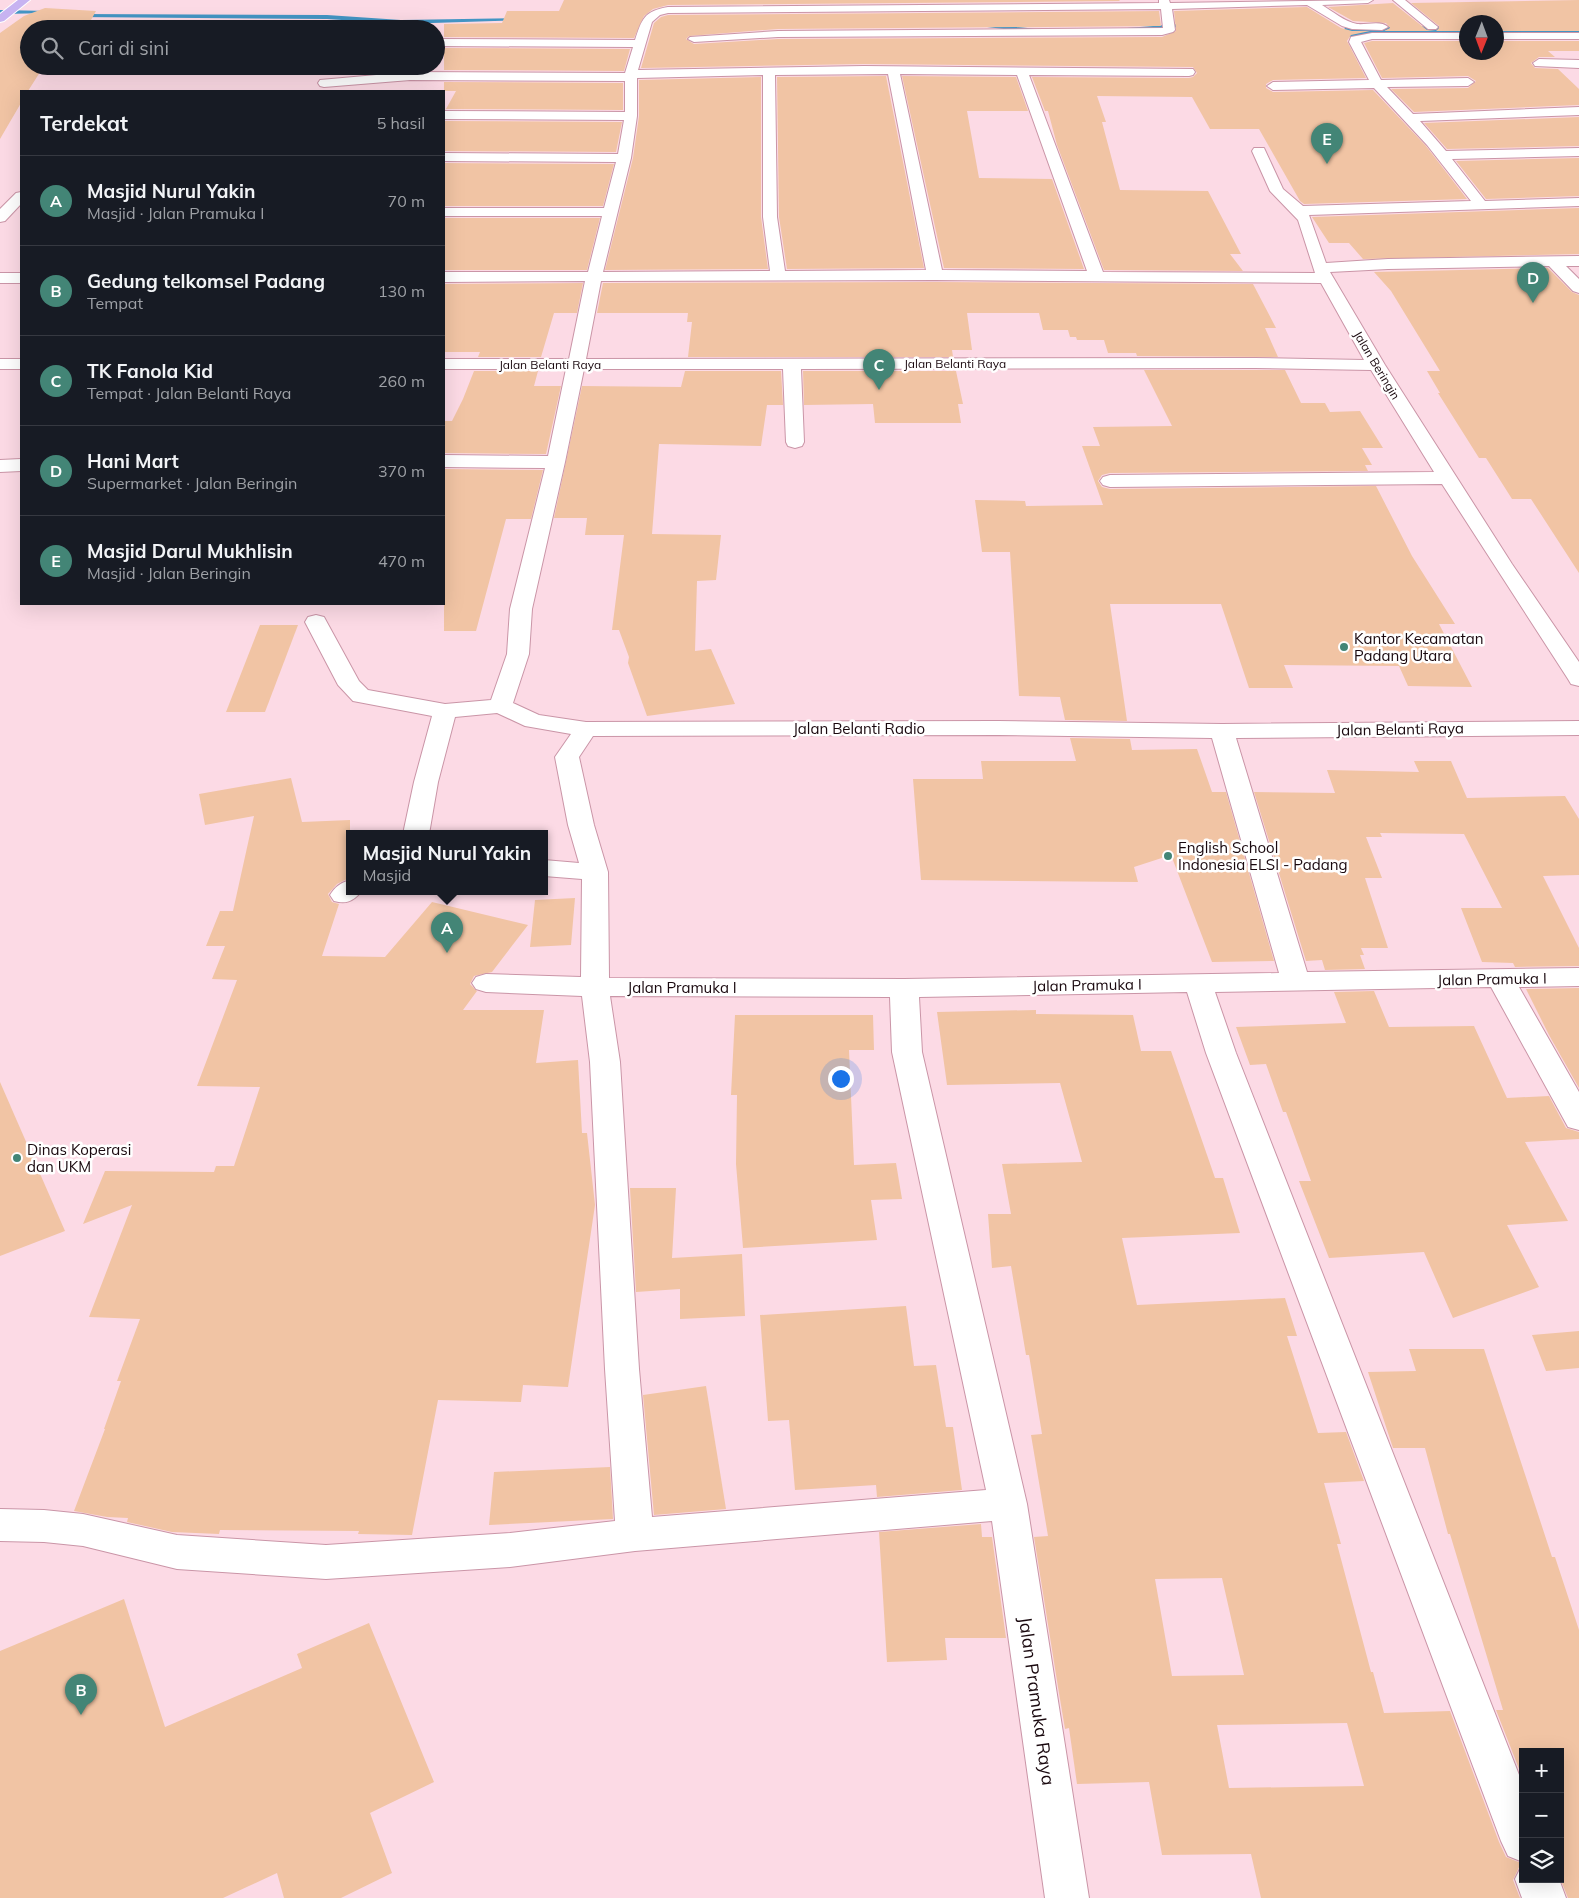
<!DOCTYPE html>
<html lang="id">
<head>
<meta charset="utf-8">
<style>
	body { margin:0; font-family:Mulish,sans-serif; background:#242831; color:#f1f3f6 }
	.controls { position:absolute; right:15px; bottom:15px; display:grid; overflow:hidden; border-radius:0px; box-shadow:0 5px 20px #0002 }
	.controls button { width:45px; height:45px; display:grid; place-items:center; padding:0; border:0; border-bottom:1px solid #363941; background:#171b24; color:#f1f3f6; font:25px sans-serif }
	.compass { position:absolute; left:1459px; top:15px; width:45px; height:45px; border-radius:50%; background:#171b24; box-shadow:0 5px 20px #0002; rotate:181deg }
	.you { position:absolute; left:840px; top:1078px; width:18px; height:18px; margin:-12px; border:4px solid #fff; border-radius:50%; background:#1a73e8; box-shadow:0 0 0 8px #1a73e833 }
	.badge { display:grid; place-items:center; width:32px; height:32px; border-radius:50%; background:#438576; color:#fff; font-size:16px; font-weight:700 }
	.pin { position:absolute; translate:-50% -41px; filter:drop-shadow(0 1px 2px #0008) }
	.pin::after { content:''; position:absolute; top:26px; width:18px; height:15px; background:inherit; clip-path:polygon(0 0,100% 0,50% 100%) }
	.popup { position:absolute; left:346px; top:830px; width:202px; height:65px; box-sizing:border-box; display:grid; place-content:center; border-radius:0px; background:#171b24; filter:drop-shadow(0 1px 4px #0005); font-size:16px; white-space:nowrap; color:#9ea1a6 }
	.popup b { font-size:19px; color:#f1f3f6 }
	.popup::after { content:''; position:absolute; left:50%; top:100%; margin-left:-10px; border:10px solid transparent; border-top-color:#171b24 }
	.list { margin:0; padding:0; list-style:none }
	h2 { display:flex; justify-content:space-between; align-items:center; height:65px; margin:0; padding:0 20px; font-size:21px }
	h2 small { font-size:16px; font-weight:400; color:#9ea1a6 }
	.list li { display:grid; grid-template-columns:32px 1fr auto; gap:15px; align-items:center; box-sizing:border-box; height:90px; padding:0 20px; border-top:1px solid #363941 }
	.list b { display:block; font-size:19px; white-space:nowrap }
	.list p { margin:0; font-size:16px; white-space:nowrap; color:#9ea1a6 }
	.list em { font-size:16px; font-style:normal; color:#9ea1a6 }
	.icon { flex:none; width:28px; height:28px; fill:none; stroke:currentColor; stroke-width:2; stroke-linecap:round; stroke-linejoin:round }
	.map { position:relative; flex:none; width:1579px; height:1898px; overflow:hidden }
	.search { position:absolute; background:#171b24; box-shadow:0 5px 20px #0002; left:20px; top:20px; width:425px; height:55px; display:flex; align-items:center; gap:12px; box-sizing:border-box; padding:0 18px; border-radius:28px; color:#9ea1a6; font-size:19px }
	.panel { position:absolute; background:#171b24; box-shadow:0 5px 20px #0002; left:20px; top:90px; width:425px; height:515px; border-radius:0px }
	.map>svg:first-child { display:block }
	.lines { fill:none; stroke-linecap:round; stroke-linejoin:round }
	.stream { fill:#4395c4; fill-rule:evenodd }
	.canal { fill:#4395c4; fill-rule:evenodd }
	.building { fill:#f1c4a4; fill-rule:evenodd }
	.minor-casing { stroke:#ca95a7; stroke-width:2 }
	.major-casing { stroke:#fff; stroke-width:2 }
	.minor { fill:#fff; fill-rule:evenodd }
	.major { fill:#c7b3f1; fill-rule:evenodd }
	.poi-dot { fill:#438576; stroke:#fff; stroke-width:2 }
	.labels { text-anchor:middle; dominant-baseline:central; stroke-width:5; stroke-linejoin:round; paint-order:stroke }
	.far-street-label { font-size:12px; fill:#19080e; stroke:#fff }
	.poi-label { font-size:15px; fill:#19080e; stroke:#fff; text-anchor:start }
	.street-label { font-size:15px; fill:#19080e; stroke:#fff }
	.near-street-label { font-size:18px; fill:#19080e; stroke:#fff }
</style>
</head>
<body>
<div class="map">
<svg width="1579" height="1898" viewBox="0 0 1579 1898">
	<rect width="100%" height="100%" fill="#fcdae5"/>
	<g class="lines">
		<g class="stream">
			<polygon points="0,10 50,11 53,13 0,14"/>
			<polygon points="75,14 327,15 401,20 520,18 523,20 401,24 327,19 77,17"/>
			<polygon points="989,24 1037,29 1040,31 1037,33 987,27"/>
			<polygon points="1179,24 1181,27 1117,31 1114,29"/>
		</g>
		<g class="canal">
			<polygon points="1466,26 1466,36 1351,37 1345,36 1342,32 1345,28 1351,27"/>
			<rect x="1496" y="26" width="83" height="10"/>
		</g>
	</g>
	<g class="building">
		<polygon points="564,0 1119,0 1120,1 668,5 653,9 644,16 634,38 444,37 444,24 502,23 507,11 559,11"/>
		<polygon points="1579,0 1579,31 1496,31 1496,22 1466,22 1466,31 1384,31 1390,28 1386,23 1353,21 1328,7 1393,3 1427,30 1436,31 1439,28 1439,26 1411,3"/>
		<polygon points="1307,7 1341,28 1352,31 1370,31 1351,35 1347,41 1366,78 1273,80 1266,84 1266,88 1273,92 1373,90 1426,146 1467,199 1304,204 1300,201 1259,129 1210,129 1192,97 1097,96 1106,122 1102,122 1120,190 1208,191 1241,254 1230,254 1243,271 1104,270 1057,145 1048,111 1045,111 1032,77 1189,78 1193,77 1197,73 1193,67 864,64 641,68 654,23 661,17 668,15 1159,11 1161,26 778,29 689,36 686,39 694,44 778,39 1162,37 1176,31 1174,11"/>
		<polygon points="45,8 96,11 86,29 29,29 29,66 66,66 42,69 28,91 21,91 21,103 0,139 0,33 24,16"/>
		<polygon points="1372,41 1466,41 1466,52 1496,52 1496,41 1579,41 1579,51 1548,51 1555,57 1539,57 1531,63 1535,68 1558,69 1579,89 1579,105 1414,112 1391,89 1468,88 1476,81 1468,76 1382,78 1364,43"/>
		<polygon points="444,48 630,49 624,71 444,70"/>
		<polygon points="886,76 924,268 787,269 779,217 777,77"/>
		<polygon points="902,76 1016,77 1028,111 967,111 979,178 1052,179 1084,269 944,268"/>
		<polygon points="761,77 761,217 768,269 605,270 633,158 639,116 639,80"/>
		<polygon points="444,82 623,83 623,110 446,109 456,91 444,91"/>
		<polygon points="1579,117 1579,146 1447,149 1424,123"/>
		<polygon points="444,121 622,122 616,152 444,151"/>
		<polygon points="1579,158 1579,196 1486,199 1456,161"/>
		<polygon points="444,163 614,164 603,206 444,206"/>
		<polygon points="1579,208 1579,254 1363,259 1349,243 1329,243 1312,217"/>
		<polygon points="444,218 600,218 587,270 444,270"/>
		<polygon points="1548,268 1572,292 1579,295 1579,573 1531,499 1512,499 1486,458 1479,458 1438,393 1440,393 1427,371 1440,371 1391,291 1374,272"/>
		<polygon points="935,282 1253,284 1276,328 1265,328 1278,357 1137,356 1136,353 1108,353 1104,340 1077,340 1076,337 1070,337 1068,330 1043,330 1039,313 967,313 972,350 952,350 953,357 688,357 692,322 687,322 688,313 597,313 603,283"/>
		<polygon points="583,283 577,313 554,313 541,357 478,357 480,352 444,352 444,284"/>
		<polygon points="1144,370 1285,370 1301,403 1325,403 1330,412 1360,411 1383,448 1362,448 1372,465 1365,465 1368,471 1110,473 1102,475 1098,481 1102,487 1110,489 1376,486 1412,556 1455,624 1439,624 1472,687 1408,686 1399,666 1284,665 1293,688 1249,688 1221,604 1110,604 1127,721 1065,720 1060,697 1019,696 1010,552 982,552 975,500 1025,501 1026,506 1103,505 1082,446 1100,446 1093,427 1172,426"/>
		<polygon points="474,371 538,371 534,386 561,386 546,454 444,453 444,421 452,421 463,399"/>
		<polygon points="685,371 781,371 783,405 767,405 761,446 659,444 652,534 721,535 716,580 697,581 695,651 711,649 735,704 647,716 628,663 629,657 619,630 612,630 624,535 585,535 587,518 554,518 582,386 681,387"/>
		<polygon points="803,371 956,371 963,404 958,404 961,423 875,423 873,404 804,405"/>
		<polygon points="444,469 543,470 531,519 506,519 476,631 444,631"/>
		<polygon points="260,625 298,625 265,712 226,712"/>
		<polygon points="1070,738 1130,739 1132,750 1197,749 1212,792 1226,792 1274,961 1212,962 1171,855 1134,867 1138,882 921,880 913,779 983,779 981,761 1076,761"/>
		<polygon points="1414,761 1451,761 1467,798 1565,796 1579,819 1579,875 1543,876 1579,948 1579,966 1515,967 1513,963 1482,962 1461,908 1502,908 1464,834 1380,833 1382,837 1366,837 1382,878 1365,878 1388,948 1361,948 1364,955 1360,955 1365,969 1325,970 1322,960 1306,961 1254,792 1335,793 1327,770 1419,772"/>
		<polygon points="291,778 302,822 350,820 350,871 347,879 337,884 328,894 332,902 339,904 322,956 385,957 432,902 528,925 492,972 474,976 470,984 477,991 463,1010 544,1010 536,1063 578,1060 582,1133 587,1133 595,1205 568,1387 523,1385 521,1402 438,1400 412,1535 358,1534 359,1531 220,1530 219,1534 172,1532 127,1522 128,1518 107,1517 74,1511 105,1429 104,1429 121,1381 117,1381 140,1319 89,1317 132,1205 83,1224 105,1171 214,1172 216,1166 234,1166 260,1087 197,1086 237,980 212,979 225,946 206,946 220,911 233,911 254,816 205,825 199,794"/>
		<polygon points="575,898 571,945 530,947 535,900"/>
		<polygon points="1579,988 1579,1088 1549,1035 1526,989"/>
		<polygon points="1374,991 1389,1027 1474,1026 1507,1098 1549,1096 1566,1128 1579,1132 1579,1139 1525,1142 1568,1221 1507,1225 1539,1287 1453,1318 1424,1252 1329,1258 1299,1181 1311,1181 1286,1112 1283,1112 1266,1064 1250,1065 1236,1027 1346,1023 1334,992"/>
		<path d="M 1036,1010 L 1036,1014 L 1133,1015 L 1141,1051 L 1171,1051 L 1215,1178 L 1223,1178 L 1240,1233 L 1122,1238 L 1137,1305 L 1285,1298 L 1297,1336 L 1287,1336 L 1318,1433 L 1346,1432 L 1364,1481 L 1324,1483 L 1341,1544 L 1337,1544 L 1371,1672 L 1373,1672 L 1384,1713 L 1450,1711 L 1499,1842 L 1506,1857 L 1521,1863 L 1513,1880 L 1520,1898 L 1261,1898 L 1251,1854 L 1162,1855 L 1149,1782 L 1077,1784 L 1069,1728 L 1065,1729 L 1058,1687 L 1034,1537 L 1048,1536 L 1031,1435 L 1042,1434 L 1029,1355 L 1026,1355 L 1011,1266 L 992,1268 L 988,1214 L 1011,1214 L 1002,1164 L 1082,1162 L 1060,1083 L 947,1085 L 937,1012 ZM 1222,1578 L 1244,1675 L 1172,1676 L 1155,1579 ZM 1347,1723 L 1364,1786 L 1229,1788 L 1217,1725 Z"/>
		<polygon points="735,1015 873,1015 874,1050 849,1050 854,1165 896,1163 902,1199 871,1200 877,1240 743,1248 736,1164 737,1095 731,1095"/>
		<polygon points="0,1082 65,1231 0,1256"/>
		<polygon points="630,1188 676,1188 672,1258 742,1254 745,1316 680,1319 680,1289 636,1292"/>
		<polygon points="906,1306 914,1366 936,1365 946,1427 953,1427 962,1490 877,1497 876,1485 795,1490 789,1420 768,1421 760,1315"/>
		<polygon points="1579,1331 1579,1368 1546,1371 1532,1335"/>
		<polygon points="1409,1349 1484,1349 1552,1557 1555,1557 1579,1630 1579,1898 1568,1898 1560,1878 1560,1752 1523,1752 1523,1779 1496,1710 1503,1710 1450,1534 1448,1534 1425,1448 1393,1448 1368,1372 1416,1371"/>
		<polygon points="706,1386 726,1509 654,1515 643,1395"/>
		<polygon points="610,1467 613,1519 489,1525 494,1472"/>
		<polygon points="981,1524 982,1537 992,1537 1006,1638 945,1638 947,1660 887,1662 879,1532"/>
		<polygon points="124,1599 165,1727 302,1668 297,1654 369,1623 434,1782 370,1813 392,1873 341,1898 284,1898 277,1873 223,1898 0,1898 0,1651"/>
	</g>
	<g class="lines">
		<defs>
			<g id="minor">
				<path d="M 1159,0 L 1169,0 L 1170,3 L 1373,0 L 1368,3 L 1322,5 C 1332,11 1345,22 1357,24 C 1367,25 1381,20 1388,27 L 1382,30 L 1352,29 L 1342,26 L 1307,5 L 1172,9 L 1175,30 L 1173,32 L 1162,35 L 778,37 L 694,42 L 688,39 L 690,37 L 778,31 L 1163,28 L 1161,9 L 668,13 L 660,15 L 652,22 L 638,70 L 864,66 L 1193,69 L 1195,72 L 1193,75 L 1189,76 L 1029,75 L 1103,272 L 1315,273 L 1298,220 L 1270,191 L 1252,151 L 1254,148 L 1264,148 L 1283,189 L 1303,206 L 1471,201 L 1427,145 L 1374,88 L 1273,90 L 1267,86 L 1273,82 L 1369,80 L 1349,42 L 1351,37 L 1372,33 L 1466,33 L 1466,39 L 1372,39 L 1361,42 L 1381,80 L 1468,78 L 1474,82 L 1468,86 L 1387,87 L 1413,114 L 1579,107 L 1579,115 L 1420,121 L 1446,151 L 1579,148 L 1579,156 L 1452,159 L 1485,201 L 1579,198 L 1579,206 L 1309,215 L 1326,263 L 1388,259 L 1579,256 L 1579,266 L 1566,266 L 1579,279 L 1579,293 L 1573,291 L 1549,266 L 1388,269 L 1330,272 L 1385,365 L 1512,564 L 1579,662 L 1579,686 L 1571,684 L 1568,679 L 1442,484 L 1110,487 L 1103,485 L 1100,481 L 1103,477 L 1110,475 L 1434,472 L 1371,370 L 1255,368 L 801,369 L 804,442 L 802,446 L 795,448 L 788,446 L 786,442 L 783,369 L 584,369 L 565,462 L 532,609 L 529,654 L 513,703 L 539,715 L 586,722 L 998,721 L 1222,724 L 1579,721 L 1579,735 L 1236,738 L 1307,972 L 1579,968 L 1579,986 L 1519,987 L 1579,1092 L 1579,1130 L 1568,1127 L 1491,987 L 1215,992 L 1236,1053 L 1523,1785 L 1523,1862 L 1508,1856 L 1501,1841 L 1206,1053 L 1187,992 L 919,997 L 922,1052 L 1027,1504 L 1089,1898 L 1045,1898 L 992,1521 L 635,1551 L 510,1567 L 326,1579 L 177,1569 L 83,1546 L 44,1542 L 0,1541 L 0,1509 L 44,1510 L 83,1514 L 177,1535 L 326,1545 L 510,1533 L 615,1521 L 605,1369 L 590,1062 L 582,996 L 486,992 L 476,989 L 472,983 L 476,977 L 486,974 L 581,977 L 582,879 L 544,876 L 544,860 L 579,863 L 568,825 L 555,757 L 571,734 L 525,726 L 497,713 L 455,717 L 438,782 L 429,834 L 403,834 L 414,782 L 432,716 L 353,701 L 338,685 L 305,622 L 308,617 L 316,615 L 324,617 L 359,681 L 368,690 L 445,704 L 491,700 L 507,654 L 510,609 L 545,468 L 444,467 L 444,455 L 548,456 L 566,369 L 444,369 L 444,359 L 569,359 L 585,281 L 444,282 L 444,272 L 588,272 L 602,216 L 444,216 L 444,208 L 604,208 L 616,162 L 444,161 L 444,153 L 618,154 L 624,120 L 444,119 L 444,111 L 625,112 L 625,81 L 410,80 L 324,87 L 320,86 L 318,83 L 320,80 L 410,72 L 625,73 L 633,47 L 436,46 L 436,39 L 635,40 C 642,19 644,11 668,7 L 1159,3 ZM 888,74 L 926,270 L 785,271 L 777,217 L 775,75 ZM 900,74 L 1017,75 L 1087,271 L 942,270 ZM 763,75 L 763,217 L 770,271 L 603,272 L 631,158 L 637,116 L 637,78 ZM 935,280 L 1321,283 L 1364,360 L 1255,358 L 586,359 L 601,281 ZM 998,735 L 1212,738 L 1279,973 L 904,979 L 609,978 L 608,872 L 594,825 L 579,757 L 593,736 ZM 610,996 L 890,997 L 892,1052 L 986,1490 L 652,1517 L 639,1369 L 620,1062 Z"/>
				<polygon points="1393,0 1405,0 1438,27 1436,29 1428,29"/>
				<rect x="1496" y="33" width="83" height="6"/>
				<polygon points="1539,59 1579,60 1579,68 1535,66 1533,63"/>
				<polygon points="21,192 21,204 5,221 0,222 0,209 16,193"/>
				<rect x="0" y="273" width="21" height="10"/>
				<rect x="0" y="359" width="21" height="10"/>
				<polygon points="21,459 21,471 0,472 0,460"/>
				<path d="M 350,880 L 350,892 L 361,892 C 352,902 346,904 334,901 L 330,895 C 335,887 340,883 350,880 Z"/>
				<polygon points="1523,1863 1523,1879 1559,1879 1566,1898 1522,1898 1515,1879"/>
			</g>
			<polygon id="major" points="18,0 30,0 4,21 0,22 0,14"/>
		</defs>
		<use href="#minor" class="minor-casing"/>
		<use href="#major" class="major-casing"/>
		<use href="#minor" class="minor"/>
		<use href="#major" class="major"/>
	</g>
	<g class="poi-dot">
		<circle cx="1344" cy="647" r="5"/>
		<circle cx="1168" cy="856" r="5"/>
		<circle cx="17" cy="1158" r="5"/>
	</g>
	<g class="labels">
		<g class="far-street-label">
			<text x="955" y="363">Jalan Belanti Raya</text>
			<text x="550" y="364">Jalan Belanti Raya</text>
			<text transform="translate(1377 365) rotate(59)">Jalan Beringin</text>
		</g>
		<g class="poi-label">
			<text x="1354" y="638">Kantor Kecamatan<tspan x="1354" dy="17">Padang Utara</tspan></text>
			<text x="1178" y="847">English School<tspan x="1178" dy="17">Indonesia ELSI - Padang</tspan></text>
			<text x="27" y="1149">Dinas Koperasi<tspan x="27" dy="17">dan UKM</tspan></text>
		</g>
		<g class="street-label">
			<text x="859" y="728">Jalan Belanti Radio</text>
			<text transform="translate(1400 729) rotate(-1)">Jalan Belanti Raya</text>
			<text transform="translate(1492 979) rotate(-1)">Jalan Pramuka I</text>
			<text transform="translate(1087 985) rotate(-1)">Jalan Pramuka I</text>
			<text x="682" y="987">Jalan Pramuka I</text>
		</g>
		<g class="near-street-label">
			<text transform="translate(1037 1701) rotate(82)">Jalan Pramuka Raya</text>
		</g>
	</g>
</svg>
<div class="controls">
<button>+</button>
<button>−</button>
<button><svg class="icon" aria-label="layers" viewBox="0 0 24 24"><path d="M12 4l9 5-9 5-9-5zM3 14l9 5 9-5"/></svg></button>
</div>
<svg class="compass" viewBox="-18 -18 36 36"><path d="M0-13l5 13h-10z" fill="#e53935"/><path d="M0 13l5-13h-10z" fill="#9ea1a6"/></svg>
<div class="you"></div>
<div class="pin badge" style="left:447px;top:953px">A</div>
<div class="popup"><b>Masjid Nurul Yakin</b>Masjid</div>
<div class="pin badge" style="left:81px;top:1715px">B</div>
<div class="pin badge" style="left:879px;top:390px">C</div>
<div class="pin badge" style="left:1533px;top:303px">D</div>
<div class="pin badge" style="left:1327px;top:164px">E</div>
<div class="search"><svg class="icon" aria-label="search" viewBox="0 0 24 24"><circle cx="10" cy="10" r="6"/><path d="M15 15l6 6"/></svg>Cari di sini</div>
<section class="panel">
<h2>Terdekat<small>5 hasil</small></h2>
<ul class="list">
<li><span class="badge">A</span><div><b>Masjid Nurul Yakin</b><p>Masjid · Jalan Pramuka I</p></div><em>70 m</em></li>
<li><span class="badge">B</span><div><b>Gedung telkomsel Padang</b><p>Tempat</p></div><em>130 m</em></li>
<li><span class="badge">C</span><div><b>TK Fanola Kid</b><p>Tempat · Jalan Belanti Raya</p></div><em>260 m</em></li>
<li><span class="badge">D</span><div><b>Hani Mart</b><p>Supermarket · Jalan Beringin</p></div><em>370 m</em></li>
<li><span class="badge">E</span><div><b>Masjid Darul Mukhlisin</b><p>Masjid · Jalan Beringin</p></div><em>470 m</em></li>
</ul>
</section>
</div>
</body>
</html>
